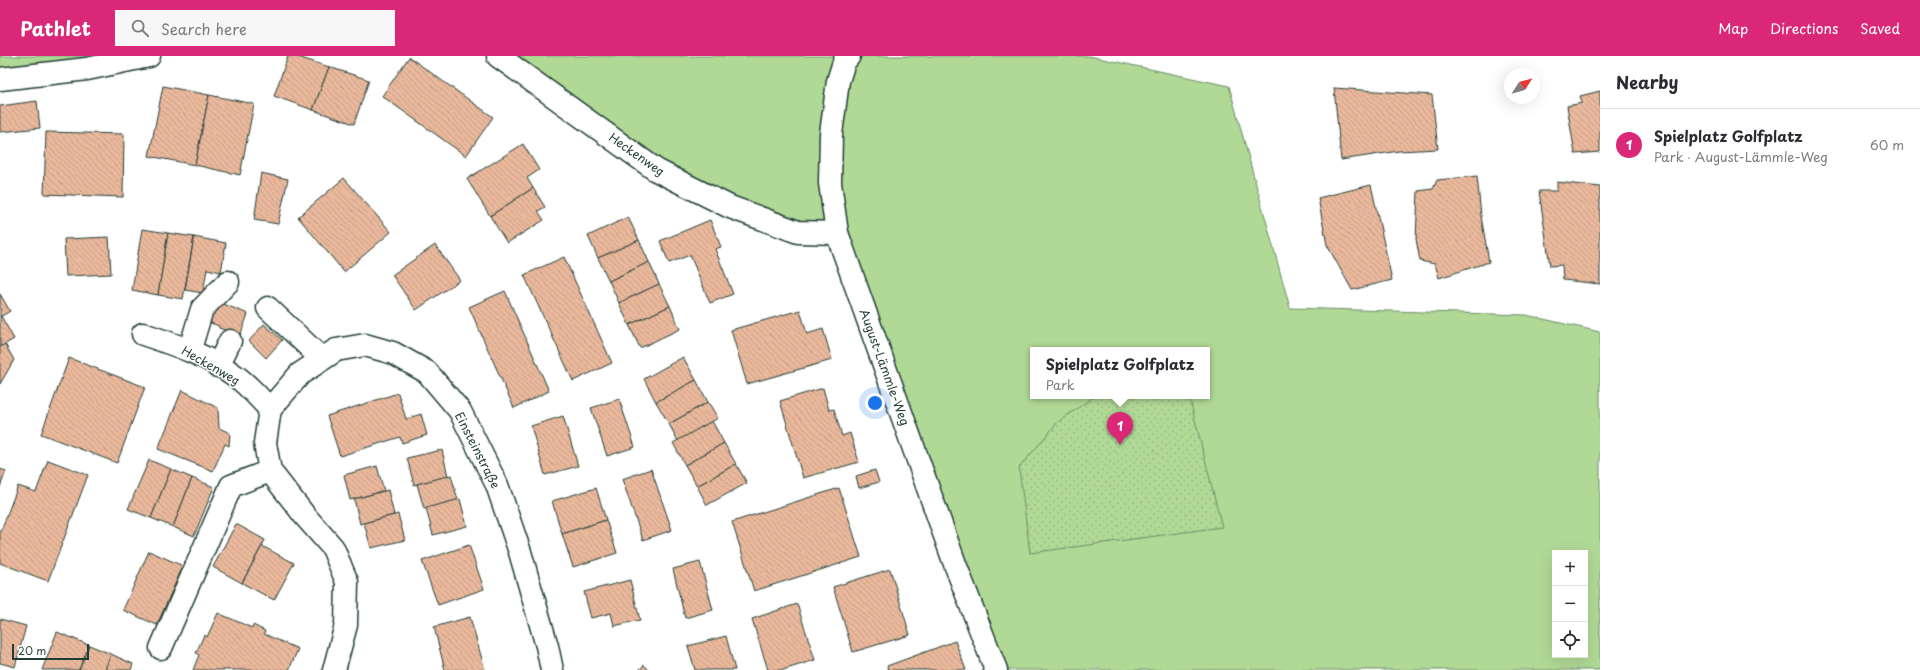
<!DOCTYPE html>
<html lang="en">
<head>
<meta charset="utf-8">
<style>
	body { margin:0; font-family:"Playpen Sans",sans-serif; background:#f7f7f7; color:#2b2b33 }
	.controls { position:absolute; right:12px; bottom:12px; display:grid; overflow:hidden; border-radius:0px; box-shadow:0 4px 16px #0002 }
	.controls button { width:36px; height:36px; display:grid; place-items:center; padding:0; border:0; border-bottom:1px solid #e1e1e2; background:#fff; color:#2b2b33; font:20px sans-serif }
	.compass { position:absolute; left:1504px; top:12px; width:36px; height:36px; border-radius:50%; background:#fff; box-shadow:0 4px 16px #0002; rotate:54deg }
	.scale { position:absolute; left:12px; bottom:10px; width:77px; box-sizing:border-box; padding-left:4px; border:2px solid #1f3d34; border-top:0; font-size:11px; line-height:14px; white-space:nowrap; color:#1f3d34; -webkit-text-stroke:3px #fff; paint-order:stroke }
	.you { position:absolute; left:875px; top:347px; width:14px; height:14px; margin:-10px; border:3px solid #fff; border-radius:50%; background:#1a73e8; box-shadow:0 0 0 6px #1a73e833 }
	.badge { display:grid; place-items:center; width:26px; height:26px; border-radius:50%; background:#db2777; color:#fff; font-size:13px; font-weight:700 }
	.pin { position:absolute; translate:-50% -33px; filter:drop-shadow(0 1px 2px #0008) }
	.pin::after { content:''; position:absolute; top:21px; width:14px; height:12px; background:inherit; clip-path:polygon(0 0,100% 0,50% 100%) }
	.popup { position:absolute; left:1030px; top:291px; width:180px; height:52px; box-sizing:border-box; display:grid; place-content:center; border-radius:0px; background:#fff; filter:drop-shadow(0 1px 3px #0005); font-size:13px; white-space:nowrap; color:#7c7c81 }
	.popup b { font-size:15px; color:#2b2b33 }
	.popup::after { content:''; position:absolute; left:50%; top:100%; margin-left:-8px; border:8px solid transparent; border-top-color:#fff }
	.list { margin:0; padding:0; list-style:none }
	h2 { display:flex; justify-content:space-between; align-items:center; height:52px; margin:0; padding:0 16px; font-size:17px }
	h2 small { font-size:13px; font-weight:400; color:#7c7c81 }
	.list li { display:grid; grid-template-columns:26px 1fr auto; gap:12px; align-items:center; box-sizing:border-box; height:72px; padding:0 16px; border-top:1px solid #e1e1e2 }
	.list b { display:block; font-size:15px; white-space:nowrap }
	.list p { margin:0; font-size:13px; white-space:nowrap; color:#7c7c81 }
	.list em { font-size:13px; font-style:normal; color:#7c7c81 }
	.icon { flex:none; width:22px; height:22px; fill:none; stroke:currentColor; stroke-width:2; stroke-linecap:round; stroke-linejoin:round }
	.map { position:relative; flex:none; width:1600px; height:614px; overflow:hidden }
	header { display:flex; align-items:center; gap:24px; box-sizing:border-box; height:56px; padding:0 20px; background:#db2777; color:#fff }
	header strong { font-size:19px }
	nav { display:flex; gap:22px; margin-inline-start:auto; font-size:14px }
	.search { width:280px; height:36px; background:#f7f7f7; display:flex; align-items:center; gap:10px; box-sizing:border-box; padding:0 14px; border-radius:0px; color:#7c7c81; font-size:15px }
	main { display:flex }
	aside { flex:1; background:#fff }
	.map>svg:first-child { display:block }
	.grass { fill:#b0d996; stroke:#688b65; fill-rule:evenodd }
	.park { fill:url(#park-dots); stroke:#688b65 }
	.building { fill:url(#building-back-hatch); stroke:#1f3d34 }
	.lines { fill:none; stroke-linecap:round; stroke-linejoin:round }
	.minor-casing { stroke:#1f3d34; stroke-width:25 }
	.minor { stroke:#fff; stroke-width:22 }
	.labels { text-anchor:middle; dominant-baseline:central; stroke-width:3; stroke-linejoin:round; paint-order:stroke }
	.street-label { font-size:12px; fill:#1f3d34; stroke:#fff }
</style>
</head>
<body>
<header>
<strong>Pathlet</strong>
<div class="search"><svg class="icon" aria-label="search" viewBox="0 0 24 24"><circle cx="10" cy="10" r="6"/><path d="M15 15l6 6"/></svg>Search here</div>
<nav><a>Map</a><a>Directions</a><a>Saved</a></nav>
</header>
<main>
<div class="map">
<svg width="1600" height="614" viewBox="0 0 1600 614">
	<defs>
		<pattern id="park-dots" width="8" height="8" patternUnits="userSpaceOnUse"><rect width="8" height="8" fill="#b0d996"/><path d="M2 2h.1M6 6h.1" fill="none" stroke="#97bb82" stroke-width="1.8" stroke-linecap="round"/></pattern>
		<pattern id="building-back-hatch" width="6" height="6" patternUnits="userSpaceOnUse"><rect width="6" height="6" fill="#eab89c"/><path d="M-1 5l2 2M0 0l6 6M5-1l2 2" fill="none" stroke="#c89f87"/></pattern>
	</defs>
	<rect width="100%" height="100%" fill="#fff"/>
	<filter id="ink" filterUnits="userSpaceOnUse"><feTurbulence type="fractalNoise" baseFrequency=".025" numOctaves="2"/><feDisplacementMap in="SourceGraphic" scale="8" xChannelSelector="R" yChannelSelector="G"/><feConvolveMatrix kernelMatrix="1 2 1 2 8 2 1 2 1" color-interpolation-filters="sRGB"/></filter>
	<g filter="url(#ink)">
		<g class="grass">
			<polygon points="0,0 145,0 0,23"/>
			<path d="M 498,0 L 1089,0 L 1229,30 L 1290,252 L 1526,259 L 1600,276 L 1600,614 L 996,614 L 837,177 L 730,151 ZM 1033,294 L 1207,294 L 1207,340 L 1033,340 ZM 1555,497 L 1585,497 L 1585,599 L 1555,599 Z"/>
		</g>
		<polygon class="park" points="1095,340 1189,340 1222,471 1030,497 1019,412 1058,366"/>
		<g class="building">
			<polygon points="288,0 295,0 329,11 313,54 274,40"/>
			<polygon points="409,1 493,61 466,100 382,40"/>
			<polygon points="329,11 369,24 354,68 313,54"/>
			<polygon points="163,30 209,39 195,109 149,100"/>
			<polygon points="1334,32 1432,39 1438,93 1399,95 1341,104"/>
			<polygon points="1600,35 1600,96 1575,98 1567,50 1582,47 1580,40"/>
			<polygon points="209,39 254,48 240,119 195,109"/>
			<polygon points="37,45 40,72 0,76 0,50"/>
			<polygon points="46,76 124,78 123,141 44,138"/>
			<polygon points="523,88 539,114 527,122 533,132 490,160 467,123"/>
			<polygon points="261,117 288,123 278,168 254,164"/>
			<polygon points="1477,120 1481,160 1489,206 1439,222 1435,208 1420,205 1416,183 1418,135 1433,133 1437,124"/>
			<polygon points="344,122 391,176 344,216 298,161"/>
			<polygon points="1557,126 1600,131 1600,228 1563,224 1562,209 1550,210 1539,135 1557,135"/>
			<polygon points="1371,129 1392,224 1352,234 1327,189 1318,142"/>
			<polygon points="533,132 545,151 538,155 544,164 507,187 490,160"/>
			<polygon points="628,161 639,184 598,202 588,180"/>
			<polygon points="710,164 721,191 715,193 733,238 710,247 690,199 669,207 660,185"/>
			<polygon points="142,173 168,177 158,239 132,234"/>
			<polygon points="168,177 194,181 183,243 158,239"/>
			<polygon points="109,181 111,218 66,220 64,183"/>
			<polygon points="194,181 226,187 221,216 207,213 203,237 185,234"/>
			<polygon points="639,184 649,206 609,225 598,202"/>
			<polygon points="435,189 460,224 416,254 392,219"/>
			<polygon points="564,201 612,307 573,325 524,219"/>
			<polygon points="649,206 659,228 619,247 609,225"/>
			<polygon points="659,228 670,250 629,269 619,247"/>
			<polygon points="505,235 549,335 514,352 469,251"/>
			<polygon points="0,238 10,255 0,261"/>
			<polygon points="216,245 248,258 240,280 219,272 219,270 208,266"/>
			<polygon points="670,250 680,273 640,292 629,269"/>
			<polygon points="800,254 807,278 823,273 832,304 747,328 731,274"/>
			<polygon points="1,260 14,283 0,291 0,261"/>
			<polygon points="264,268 282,284 266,302 249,285"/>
			<polygon points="5,288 14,304 0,328 0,291"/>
			<polygon points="683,301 696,324 656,346 644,323"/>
			<polygon points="69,302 145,331 117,407 41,378"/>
			<polygon points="696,324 708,346 669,368 656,346"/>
			<polygon points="823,332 829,354 834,353 842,380 850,377 859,406 803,422 780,345"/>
			<polygon points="182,334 218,352 219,372 230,377 229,390 225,388 213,415 158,393"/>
			<polygon points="398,337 406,363 421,358 427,379 402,387 400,381 340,400 327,360"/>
			<polygon points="619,343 635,391 607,400 591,352"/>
			<polygon points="708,346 718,362 678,385 669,368"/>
			<polygon points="563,360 578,410 545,419 531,370"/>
			<polygon points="712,365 724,387 685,409 673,387"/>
			<polygon points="724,387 736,408 697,430 685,409"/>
			<polygon points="442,394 448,420 414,429 407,402"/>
			<polygon points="48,404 88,419 48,525 0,507 0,477 18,430 36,436"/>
			<polygon points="149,404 171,413 151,462 128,453"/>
			<polygon points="736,408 747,427 707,449 697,430"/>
			<polygon points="377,410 384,435 350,444 344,419"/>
			<polygon points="0,413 6,415 0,431"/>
			<polygon points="171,413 192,422 173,471 151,462"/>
			<polygon points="651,413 672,474 643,484 622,423"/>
			<polygon points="875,414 879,426 859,432 856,420"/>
			<polygon points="451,419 458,444 424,453 417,428"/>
			<polygon points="192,422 214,431 194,480 173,471"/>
			<polygon points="596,432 606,464 562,478 552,445"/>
			<polygon points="839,432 861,501 754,535 732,466"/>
			<polygon points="388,434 394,459 360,468 354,443"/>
			<polygon points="460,443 467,470 433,479 426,452"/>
			<polygon points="398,458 405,484 371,492 364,467"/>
			<polygon points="606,464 617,497 573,511 562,478"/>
			<polygon points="236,468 265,484 242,527 213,511"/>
			<polygon points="469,489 484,533 438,549 422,505"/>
			<polygon points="262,490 294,507 274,544 242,527"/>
			<polygon points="149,495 183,510 157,569 123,554"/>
			<polygon points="700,506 713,554 685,562 673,513"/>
			<polygon points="890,513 910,579 853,596 833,531"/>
			<polygon points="630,524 640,564 614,570 611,557 591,562 584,536"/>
			<polygon points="797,548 815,604 783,614 768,614 752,563"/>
			<polygon points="218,557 252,572 253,569 265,575 264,578 298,593 289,614 193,614 199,599 196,597 204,579 207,581"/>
			<polygon points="470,561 485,614 445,614 434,571"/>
			<polygon points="0,563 26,570 15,611 0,607"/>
			<polygon points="57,576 89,589 79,614 42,614"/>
			<polygon points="726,580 735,614 695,614 688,590"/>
			<polygon points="955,585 966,614 888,614 887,610"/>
			<polygon points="89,589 111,598 105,614 79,614"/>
			<polygon points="111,598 133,608 131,614 105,614"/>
			<polygon points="644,609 649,614 639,614"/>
		</g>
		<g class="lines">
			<defs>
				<g id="minor">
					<polyline points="498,0 656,114 730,151 798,176 837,177"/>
					<polyline points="849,0 844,6 838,25 831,78 830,127 837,177 955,508 996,614"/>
					<polyline points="0,23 87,13 149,0"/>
					<polyline points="268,252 322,303"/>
					<path d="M 143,278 C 176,289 209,300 237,321 C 249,330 260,343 270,353"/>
					<polyline points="190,293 202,253 228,226"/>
					<polyline points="218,310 230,285"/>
					<polyline points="161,592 231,430 270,415"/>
					<polyline points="334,614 346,569 347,526 333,492 305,460 270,415 265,387 270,353 300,318 336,294 365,289 393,297 427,316 460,355 497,429 520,496 547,590 552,614"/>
				</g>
			</defs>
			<use href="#minor" class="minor-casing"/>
			<use href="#minor" class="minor"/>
		</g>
	</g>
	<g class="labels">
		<g class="street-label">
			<text transform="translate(637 98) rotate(35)">Heckenweg</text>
			<text transform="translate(211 309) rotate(30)">Heckenweg</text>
			<text transform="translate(885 311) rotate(70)">August-Lämmle-Weg</text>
			<text transform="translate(478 394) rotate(63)">Einsteinstraße</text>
		</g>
	</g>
</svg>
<div class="controls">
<button>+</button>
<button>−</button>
<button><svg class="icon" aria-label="locate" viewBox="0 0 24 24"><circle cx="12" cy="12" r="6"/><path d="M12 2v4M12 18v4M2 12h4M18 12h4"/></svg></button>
</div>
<svg class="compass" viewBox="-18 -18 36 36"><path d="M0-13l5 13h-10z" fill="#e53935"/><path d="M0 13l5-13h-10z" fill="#7c7c81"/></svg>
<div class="scale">20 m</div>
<div class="you"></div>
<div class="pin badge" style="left:1120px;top:389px">1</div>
<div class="popup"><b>Spielplatz Golfplatz</b>Park</div>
</div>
<aside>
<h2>Nearby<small></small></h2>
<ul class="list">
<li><span class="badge">1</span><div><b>Spielplatz Golfplatz</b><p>Park · August-Lämmle-Weg</p></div><em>60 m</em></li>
</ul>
</aside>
</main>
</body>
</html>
